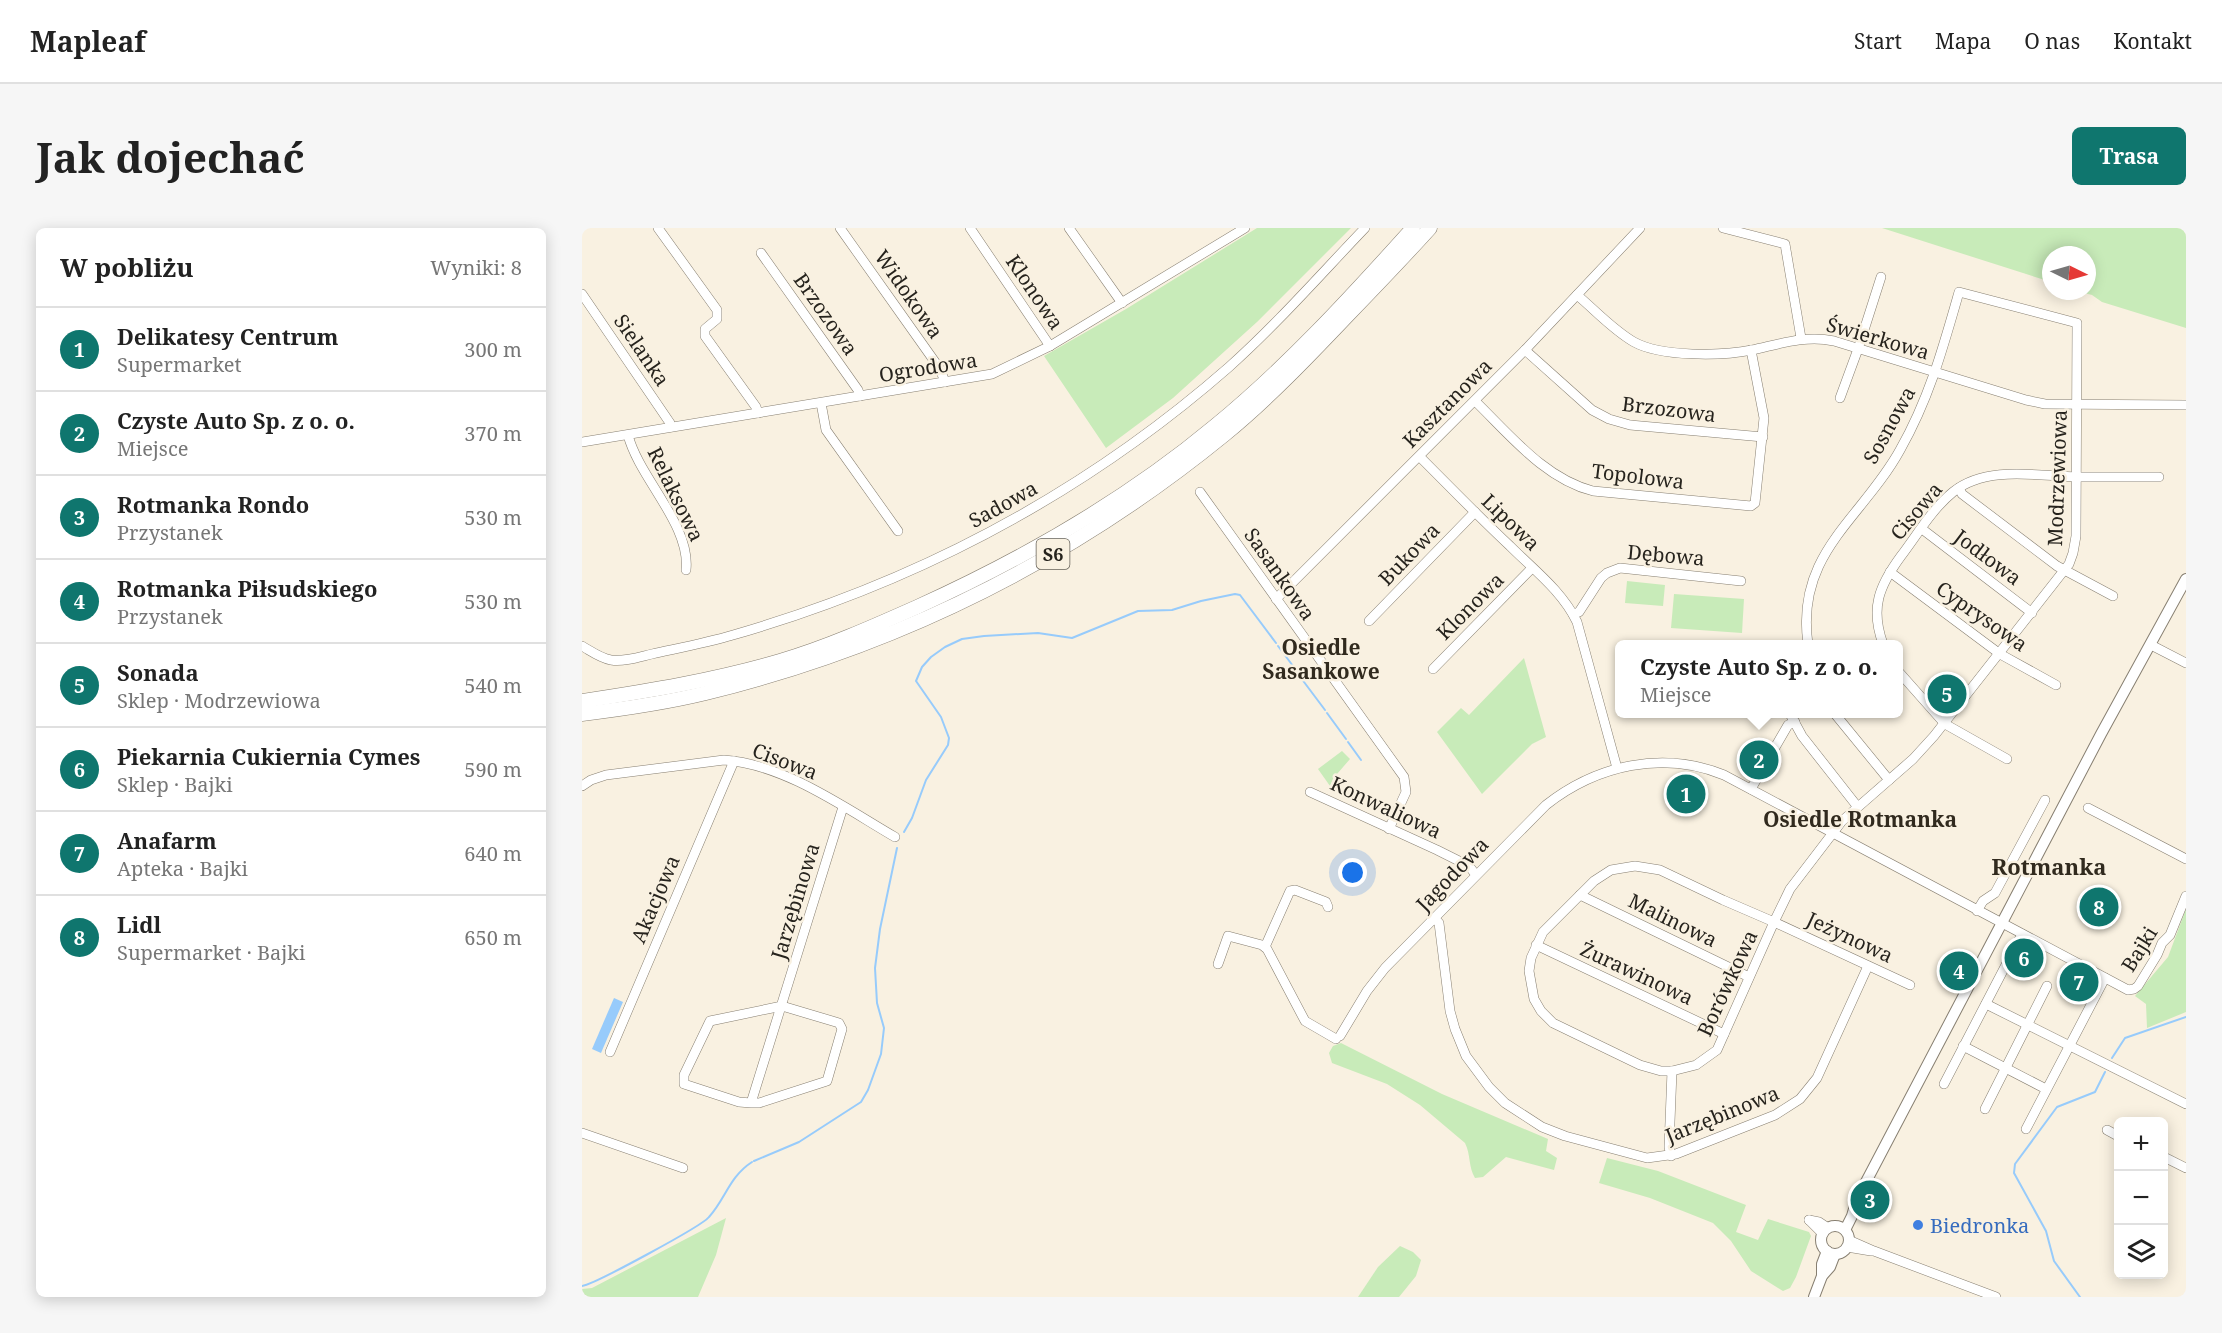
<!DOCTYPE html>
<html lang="pl">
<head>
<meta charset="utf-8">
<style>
	body { margin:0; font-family:"Noto Serif",serif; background:#f6f6f6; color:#222 }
	.controls { position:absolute; right:18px; bottom:18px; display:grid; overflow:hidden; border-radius:9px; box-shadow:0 3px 15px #0003 }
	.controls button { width:54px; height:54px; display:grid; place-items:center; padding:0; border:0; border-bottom:2px solid #e0e0e0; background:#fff; color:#222; font:30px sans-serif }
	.compass { position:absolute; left:1460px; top:18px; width:54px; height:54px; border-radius:50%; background:#fff; box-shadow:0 3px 15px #0003; rotate:95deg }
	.you { position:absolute; left:771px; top:645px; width:21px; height:21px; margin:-15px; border:4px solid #fff; border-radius:50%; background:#1a73e8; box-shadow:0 0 0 9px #1a73e833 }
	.badge { display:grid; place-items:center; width:39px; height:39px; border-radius:50%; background:#0f766e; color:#fff; font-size:20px; font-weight:700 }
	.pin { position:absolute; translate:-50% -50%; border:3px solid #fff; box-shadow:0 2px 6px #0006 }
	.popup { position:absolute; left:1033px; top:412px; width:288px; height:78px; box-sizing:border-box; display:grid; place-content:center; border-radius:9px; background:#fff; filter:drop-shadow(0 2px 4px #0005); font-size:20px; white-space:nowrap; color:#767676 }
	.popup b { font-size:22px; color:#222 }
	.popup::after { content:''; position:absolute; left:50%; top:100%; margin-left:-12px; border:12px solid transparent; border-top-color:#fff }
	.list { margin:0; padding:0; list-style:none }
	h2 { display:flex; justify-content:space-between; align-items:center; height:78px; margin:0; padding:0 24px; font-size:26px }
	h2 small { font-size:20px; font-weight:400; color:#767676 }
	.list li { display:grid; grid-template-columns:39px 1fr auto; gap:18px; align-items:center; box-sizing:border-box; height:84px; padding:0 24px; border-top:2px solid #e0e0e0 }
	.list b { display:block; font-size:22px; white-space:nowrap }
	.list p { margin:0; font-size:20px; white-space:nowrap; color:#767676 }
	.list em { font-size:20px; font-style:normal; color:#767676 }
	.icon { flex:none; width:33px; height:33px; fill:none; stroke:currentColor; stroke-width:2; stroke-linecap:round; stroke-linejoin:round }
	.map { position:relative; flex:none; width:1604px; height:1069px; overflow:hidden; border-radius:9px }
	header { display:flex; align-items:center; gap:36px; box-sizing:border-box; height:84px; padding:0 30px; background:#fff; border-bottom:2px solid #e0e0e0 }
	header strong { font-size:28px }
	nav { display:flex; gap:33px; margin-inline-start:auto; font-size:21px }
	.intro { display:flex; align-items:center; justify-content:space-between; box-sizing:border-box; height:144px; padding:0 36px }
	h1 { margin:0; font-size:42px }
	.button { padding:15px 27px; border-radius:9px; background:#0f766e; color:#fff; font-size:21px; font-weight:700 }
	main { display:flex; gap:36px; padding:0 36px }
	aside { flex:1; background:#fff; border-radius:9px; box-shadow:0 3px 15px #0003 }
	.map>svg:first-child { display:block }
	.green { fill:#c8ebb9 }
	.water { fill:#97cbfb }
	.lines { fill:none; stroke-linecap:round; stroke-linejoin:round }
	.stream { stroke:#97cbfb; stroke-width:2 }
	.minor-casing { stroke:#877f71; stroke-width:10 }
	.major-casing { stroke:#877f71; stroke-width:12 }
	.highway-casing { stroke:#877f71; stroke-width:15 }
	.minor { stroke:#fff; stroke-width:9 }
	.major { stroke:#fff; stroke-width:10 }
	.highway { stroke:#fff; stroke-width:14 }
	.shop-dot { fill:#3f7fe0; stroke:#f9f1e1; stroke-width:2 }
	.labels { text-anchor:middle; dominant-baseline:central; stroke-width:5; stroke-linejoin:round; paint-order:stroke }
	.shield { fill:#f9f1e1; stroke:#656158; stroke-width:1.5 }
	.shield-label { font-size:18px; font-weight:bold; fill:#26231d }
	.street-label { font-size:20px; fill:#26231d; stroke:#f9f1e1 }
	.shop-label { font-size:20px; fill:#366cbe; stroke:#f9f1e1; text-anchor:start }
	.neighbourhood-label { font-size:21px; font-weight:bold; fill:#312a1e; stroke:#f9f1e1 }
	.quarter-label { font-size:22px; font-weight:bold; fill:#312a1e; stroke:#f9f1e1 }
</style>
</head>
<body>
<header>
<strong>Mapleaf</strong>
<nav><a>Start</a><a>Mapa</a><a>O nas</a><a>Kontakt</a></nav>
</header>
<div class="intro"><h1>Jak dojechać</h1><a class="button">Trasa</a></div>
<main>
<aside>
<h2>W pobliżu<small>Wyniki: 8</small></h2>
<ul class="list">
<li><span class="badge">1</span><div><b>Delikatesy Centrum</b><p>Supermarket</p></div><em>300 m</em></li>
<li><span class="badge">2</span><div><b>Czyste Auto Sp. z o. o.</b><p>Miejsce</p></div><em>370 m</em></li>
<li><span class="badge">3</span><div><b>Rotmanka Rondo</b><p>Przystanek</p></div><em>530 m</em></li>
<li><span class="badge">4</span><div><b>Rotmanka Piłsudskiego</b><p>Przystanek</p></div><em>530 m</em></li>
<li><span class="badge">5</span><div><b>Sonada</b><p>Sklep · Modrzewiowa</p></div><em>540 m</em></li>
<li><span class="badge">6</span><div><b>Piekarnia Cukiernia Cymes</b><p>Sklep · Bajki</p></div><em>590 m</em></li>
<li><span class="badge">7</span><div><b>Anafarm</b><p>Apteka · Bajki</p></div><em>640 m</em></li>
<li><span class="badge">8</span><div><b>Lidl</b><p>Supermarket · Bajki</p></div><em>650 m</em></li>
</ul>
</aside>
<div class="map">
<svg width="1604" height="1069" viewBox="0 0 1604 1069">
	<rect width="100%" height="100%" fill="#f9f1e1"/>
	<g class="green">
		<polygon points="675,0 769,0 675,94 591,170 524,220 462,128 544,81"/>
		<polygon points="1300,0 1604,0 1604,100 1520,74 1510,67 1494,63 1505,63 1505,27 1469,27 1469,54"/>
		<polygon points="1045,353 1083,357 1081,378 1043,375"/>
		<polygon points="1092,366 1162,371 1160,405 1089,400"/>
		<polygon points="942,430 964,509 950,516 900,566 855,504 879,480 887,487"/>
		<polygon points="760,523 768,531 755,546 753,546 748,558 736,541"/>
		<polygon points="1604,681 1604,784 1565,800 1564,776 1553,768 1586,729"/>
		<path d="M 759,815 L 860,866 L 966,911 L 964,923 L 975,930 L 972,942 L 924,929 L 901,949 L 893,950 C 886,938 889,927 883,915 L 838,877 L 805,856 L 750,835 L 747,825 L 751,818 Z"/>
		<polygon points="1025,930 1076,943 1164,977 1154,1004 1176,1012 1186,991 1227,1004 1229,1008 1214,1049 1208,1060 1201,1063 1169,1043 1149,1013 1131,995 1068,970 1017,955"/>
		<polygon points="144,990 134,1027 116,1069 0,1069 0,1061 10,1060"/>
		<polygon points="818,1018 831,1024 839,1032 834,1048 817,1069 776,1069 796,1039"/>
	</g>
	<polygon class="water" points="32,770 41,774 19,825 10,821"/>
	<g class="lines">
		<g class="stream">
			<polyline points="696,418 717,446"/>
			<polyline points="719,450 743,482"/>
			<polyline points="745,485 764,511"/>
			<polyline points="766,514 779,532"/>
			<polyline points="322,604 330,590 344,552 366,517 367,510 359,489 334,453 340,439 349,429 363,419 380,411 402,408 456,405 490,410 556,383 590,382 619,373 653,366 658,367 694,415"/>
			<polyline points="1530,830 1543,810 1604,789"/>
			<polyline points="172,933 217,914 279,874 286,862 299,826 302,800 295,775 293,740 298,701 315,620"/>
			<path d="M 0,1058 C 11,1057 120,998 127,989 C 144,970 147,949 170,934"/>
			<polyline points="1498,1069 1472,1033 1464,1003 1432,945 1433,936 1475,879 1513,864 1523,844"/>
		</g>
		<defs>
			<g id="minor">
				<polyline points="76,0 135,82 135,91 123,101 123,108 174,179 176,185"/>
				<polyline points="258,0 358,141 363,154"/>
				<polyline points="388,0 468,118"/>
				<polyline points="487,0 540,75"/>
				<polyline points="1141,0 1203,16 1219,110"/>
				<polyline points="179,25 276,162 278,168"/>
				<polyline points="0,66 88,195 89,199"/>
				<path d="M 995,67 C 1013,82 1031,102 1052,114 C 1079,129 1140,128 1170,122 C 1198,116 1223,107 1252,113 L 1444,172 L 1463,176 L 1604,177"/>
				<polyline points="943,122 1010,182 1027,191 1048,197 1181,209"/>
				<polyline points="1258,170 1276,121 1299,49"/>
				<path d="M 893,173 C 928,207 963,251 1011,263 L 1169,278 L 1173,275 L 1182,190 L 1169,122"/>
				<polyline points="239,175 244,202 316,303"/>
				<path d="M 46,207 C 57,250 109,297 104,342"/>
				<polyline points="0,214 410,146 468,118 663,0"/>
				<path d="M 838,229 C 868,259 897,289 928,318 C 952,342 980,363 995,394 L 1035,540"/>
				<polyline points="1377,260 1380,266 1475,338 1531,368"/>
				<polyline points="618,264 822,549 824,564 807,601"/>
				<polyline points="1340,301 1450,385"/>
				<polyline points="1308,344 1418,426 1474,457"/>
				<polyline points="694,371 943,122 1058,0"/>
				<polyline points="991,386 997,384 1019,350 1025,345 1038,340 1159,353"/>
				<polyline points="787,393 893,284"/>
				<path d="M 1226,416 C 1213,325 1280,291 1318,222 C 1347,171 1361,120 1377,64 L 1495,95 L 1494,308 L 1491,325 L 1487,336 L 1352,508 L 1331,531 L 1260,593 L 1208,661 L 1192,694 L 1135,822 L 1114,837 L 1090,843 L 1079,843 L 1058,837 L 971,795 L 959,783 L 952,771 L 947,743 L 949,730 L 961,704 L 1012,653 L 1029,642 L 1053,638 L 1078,642 L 1141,672 L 1192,694 L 1328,757"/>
				<path d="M 1301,416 C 1288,380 1297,358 1319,328 C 1335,307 1350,281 1371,264 C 1404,237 1456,248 1495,249 C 1522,249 1550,249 1577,249"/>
				<polyline points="1569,417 1604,435"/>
				<path d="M 0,418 C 9,423 18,430 29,432 C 42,434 57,429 70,426 C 97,420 124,415 151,407 C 335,354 502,266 647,139 C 695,96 738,47 783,0"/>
				<polyline points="851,441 950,340"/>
				<polyline points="1316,443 1363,496 1425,531"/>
				<polyline points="1208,486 1220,508 1275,578"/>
				<polyline points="1253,486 1307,552"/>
				<path d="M 0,558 L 9,552 L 24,547 L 142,532 C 202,536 263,580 313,609"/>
				<polyline points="1169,561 1206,497 1213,494"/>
				<polyline points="728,564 855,622 887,638 894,647"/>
				<polyline points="1506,580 1604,631"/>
				<polyline points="998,667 1167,749"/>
				<polyline points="1395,683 1401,673 1413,665 1463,572"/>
				<polyline points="852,690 857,695 868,783 873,801 884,828 907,859 923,875 960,899 983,908 1065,930 1094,926 1193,887 1218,871 1235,850 1286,738"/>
				<polyline points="954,717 1142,806"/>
				<polyline points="683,719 708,663 713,662 744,674 746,679"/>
				<polyline points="636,736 646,708 680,717 685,721 723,793 754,811"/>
				<polyline points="1404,776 1604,876"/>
				<path d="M 758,808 L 785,763 L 803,740 L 964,577 C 1015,537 1081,522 1142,547 L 1546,762 L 1552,761 L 1556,758 L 1575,727 L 1580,715 L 1588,707 L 1604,668"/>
				<polyline points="1381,818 1464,861"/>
				<polyline points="28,824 152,533"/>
				<polyline points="1362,856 1440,706"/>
				<polyline points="169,875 177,875 245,853 260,801 257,795 200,778 128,793 102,847 102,856 157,874 169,875 261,579"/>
				<polyline points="1403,881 1465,758"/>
				<polyline points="1444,901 1523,750"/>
				<polyline points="1525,902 1536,908"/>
				<polyline points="0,905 101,940"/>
				<polyline points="1089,928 1087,919 1090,843"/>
				<polyline points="1582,929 1604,940"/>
				<polyline points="1227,992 1237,994 1246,1000"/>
				<polyline points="1227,992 1241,1006"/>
				<polyline points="1267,1012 1292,1023 1414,1069"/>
				<polyline points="1265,1019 1289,1023"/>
			</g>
			<g id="major">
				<circle cx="1253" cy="1012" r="14"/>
				<polyline points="1263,1002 1270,988 1275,971 1519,506 1604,351"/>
				<polyline points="1240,1048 1240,1036 1245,1023"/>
				<polyline points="1232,1069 1240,1048 1248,1039 1253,1026"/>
			</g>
			<g id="highway">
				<path d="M 0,473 C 67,463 133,452 198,433 C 245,419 290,399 335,379 C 441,331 543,273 633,198 C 705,139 769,69 831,0"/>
				<path d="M 0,486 C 41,481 83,475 124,465 C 315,418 490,331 642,207 C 686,171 726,129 765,88 C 793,59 821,30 848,0"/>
			</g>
		</defs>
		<use href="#minor" class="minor-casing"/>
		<use href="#major" class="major-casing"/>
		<use href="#highway" class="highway-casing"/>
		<use href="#minor" class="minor"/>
		<use href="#major" class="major"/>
		<use href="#highway" class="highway"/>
	</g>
	<circle class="shop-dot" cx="1336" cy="997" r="6"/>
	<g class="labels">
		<rect class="shield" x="454.5" y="311" width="33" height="30" rx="4.5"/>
		<g class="shield-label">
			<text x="471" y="326">S6</text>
		</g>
		<g class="street-label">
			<text transform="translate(453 64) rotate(56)">Klonowa</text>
			<text transform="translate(327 66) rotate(55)">Widokowa</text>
			<text transform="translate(244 86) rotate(55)">Brzozowa</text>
			<text transform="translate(1296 110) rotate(16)">Świerkowa</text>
			<text transform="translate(60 122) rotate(56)">Sielanka</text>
			<text transform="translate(346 139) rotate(-9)">Ogrodowa</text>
			<text transform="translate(865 175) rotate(-45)">Kasztanowa</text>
			<text transform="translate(1087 181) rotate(7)">Brzozowa</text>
			<text transform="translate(1307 197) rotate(-61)">Sosnowa</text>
			<text transform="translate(1056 248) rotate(7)">Topolowa</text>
			<text transform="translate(1475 250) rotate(-88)">Modrzewiowa</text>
			<text transform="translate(94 266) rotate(64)">Relaksowa</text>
			<text transform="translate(421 276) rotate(-29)">Sadowa</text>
			<text transform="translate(1334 283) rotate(-50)">Cisowa</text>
			<text transform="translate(929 294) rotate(44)">Lipowa</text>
			<text transform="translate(827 326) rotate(-46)">Bukowa</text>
			<text transform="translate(1084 327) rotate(5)">Dębowa</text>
			<text transform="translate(1406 329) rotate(37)">Jodłowa</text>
			<text transform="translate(698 346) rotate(55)">Sasankowa</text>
			<text transform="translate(888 378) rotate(-45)">Klonowa</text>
			<text transform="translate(1400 388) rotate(35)">Cyprysowa</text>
			<text transform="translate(203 533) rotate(21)">Cisowa</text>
			<text transform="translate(804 579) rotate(25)">Konwaliowa</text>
			<text transform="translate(870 646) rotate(-46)">Jagodowa</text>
			<text transform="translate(73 671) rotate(-67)">Akacjowa</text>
			<text transform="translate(213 673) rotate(-73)">Jarzębinowa</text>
			<text transform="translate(1091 692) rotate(26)">Malinowa</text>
			<text transform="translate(1268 709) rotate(25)">Jeżynowa</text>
			<text transform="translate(1557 721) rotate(-58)">Bajki</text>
			<text transform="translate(1055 745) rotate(25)">Żurawinowa</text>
			<text transform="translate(1145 755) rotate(-65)">Borówkowa</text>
			<text transform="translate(1140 886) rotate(-22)">Jarzębinowa</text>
		</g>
		<g class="shop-label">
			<text x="1348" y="997">Biedronka</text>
		</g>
		<g class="neighbourhood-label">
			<text x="739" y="419">Osiedle<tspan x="739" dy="24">Sasankowe</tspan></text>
			<text x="1278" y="591">Osiedle Rotmanka</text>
		</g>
		<g class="quarter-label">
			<text x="1467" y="638">Rotmanka</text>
		</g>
	</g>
</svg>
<div class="controls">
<button>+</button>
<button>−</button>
<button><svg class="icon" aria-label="layers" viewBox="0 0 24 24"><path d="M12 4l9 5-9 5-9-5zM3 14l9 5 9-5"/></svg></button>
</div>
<svg class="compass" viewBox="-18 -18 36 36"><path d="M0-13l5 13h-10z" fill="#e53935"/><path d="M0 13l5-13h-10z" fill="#767676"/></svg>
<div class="you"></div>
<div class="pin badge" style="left:1104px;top:566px">1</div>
<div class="pin badge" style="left:1177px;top:532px">2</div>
<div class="popup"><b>Czyste Auto Sp. z o. o.</b>Miejsce</div>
<div class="pin badge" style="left:1288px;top:972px">3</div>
<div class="pin badge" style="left:1377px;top:743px">4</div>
<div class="pin badge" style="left:1365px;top:466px">5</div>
<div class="pin badge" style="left:1442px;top:730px">6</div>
<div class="pin badge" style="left:1497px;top:754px">7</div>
<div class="pin badge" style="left:1517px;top:679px">8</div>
</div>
</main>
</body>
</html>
